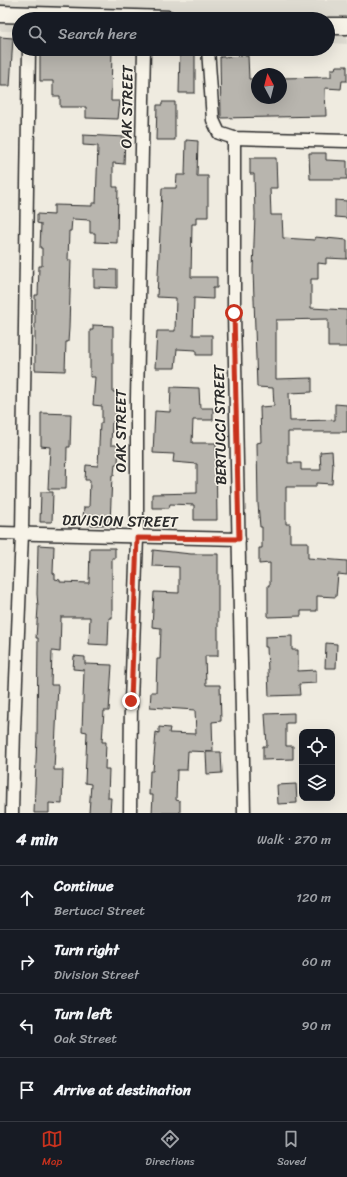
<!DOCTYPE html>
<html lang="en">
<head>
<meta charset="utf-8">
<style>
	body { margin:0; font-family:Sriracha,sans-serif; background:#242831; color:#f1f3f6 }
	.controls { position:absolute; right:12px; bottom:12px; display:grid; overflow:hidden; border-radius:8px; box-shadow:0 4px 16px #0002 }
	.controls button { width:36px; height:36px; display:grid; place-items:center; padding:0; border:0; border-bottom:1px solid #363941; background:#171b24; color:#f1f3f6; font:20px sans-serif }
	.compass { position:absolute; left:251px; top:68px; width:36px; height:36px; border-radius:50%; background:#171b24; box-shadow:0 4px 16px #0002; rotate:353deg }
	.stop { position:absolute; width:12px; height:12px; margin:-9px; border:3px solid #c8321e; border-radius:50%; background:#fff }
	.stop.end { background:#c8321e; border-color:#fff; box-shadow:0 1px 4px #0008 }
	.list { margin:0; padding:0; list-style:none }
	h2 { display:flex; justify-content:space-between; align-items:center; height:52px; margin:0; padding:0 16px; font-size:17px }
	h2 small { font-size:13px; font-weight:400; color:#9ea1a6 }
	.list li { display:grid; grid-template-columns:26px 1fr auto; gap:12px; align-items:center; box-sizing:border-box; height:64px; padding:0 16px; border-top:1px solid #363941 }
	.list b { display:block; font-size:15px; white-space:nowrap }
	.list p { margin:0; font-size:13px; white-space:nowrap; color:#9ea1a6 }
	.list em { font-size:13px; font-style:normal; color:#9ea1a6 }
	.icon { flex:none; width:22px; height:22px; fill:none; stroke:currentColor; stroke-width:2; stroke-linecap:round; stroke-linejoin:round }
	.map { position:relative; flex:none; width:347px; height:813px; overflow:hidden }
	.search { position:absolute; background:#171b24; box-shadow:0 4px 16px #0002; left:12px; right:12px; top:12px; height:44px; display:flex; align-items:center; gap:10px; box-sizing:border-box; padding:0 14px; border-radius:22px; color:#9ea1a6; font-size:15px }
	.sheet { height:308px; background:#171b24 }
	nav { display:flex; justify-content:space-around; align-items:center; box-sizing:border-box; height:56px; border-top:1px solid #363941; background:#171b24; font-size:11px; color:#9ea1a6 }
	nav a { display:grid; justify-items:center; gap:2px }
	nav .on { color:#c8321e }
	.map>svg:first-child { display:block }
	.built { fill:#dedbd1 }
	.building { fill:#b8b5ae; stroke:#2b2b2b }
	.lines { fill:none; stroke-linecap:round; stroke-linejoin:round }
	.minor-casing { stroke:#2b2b2b; stroke-width:15 }
	.secondary-casing { stroke:#2b2b2b; stroke-width:19 }
	.minor { stroke:#f7f3e8; stroke-width:12 }
	.secondary { stroke:#f7f3e8; stroke-width:16 }
	.route { stroke:#c8321e; stroke-width:5 }
	.labels { text-anchor:middle; dominant-baseline:central; stroke-width:3; stroke-linejoin:round; paint-order:stroke }
	.street-label { font-size:15px; fill:#2b2b2b; stroke:#f7f3e8 }
</style>
</head>
<body>
<div class="map">
<svg width="347" height="813" viewBox="0 0 347 813">
	<rect width="100%" height="100%" fill="#efebe0"/>
	<filter id="ink" filterUnits="userSpaceOnUse"><feTurbulence type="fractalNoise" baseFrequency=".025" numOctaves="2"/><feDisplacementMap in="SourceGraphic" scale="8" xChannelSelector="R" yChannelSelector="G"/><feConvolveMatrix kernelMatrix="1 2 1 2 8 2 1 2 1" color-interpolation-filters="sRGB"/></filter>
	<g filter="url(#ink)">
		<polygon class="built" points="0,0 347,0 347,44 328,43 328,19 19,19 19,31 0,31"/>
		<g class="building">
			<polygon points="0,37 13,38 10,86 0,86"/>
			<polygon points="40,49 112,49 111,101 120,101 118,119 86,118 86,107 60,107 60,96 53,96 53,81 40,81"/>
			<polygon points="180,49 195,49 195,93 179,93"/>
			<polygon points="248,56 249,79 257,79 257,98 281,98 281,78 331,77 331,69 335,69 336,66 347,66 347,81 342,81 341,89 325,88 326,116 221,118 220,57"/>
			<polygon points="162,102 175,102 175,140 156,140 157,105 162,105"/>
			<polygon points="83,135 125,137 124,164 113,163 113,187 118,187 117,243 95,242 95,233 90,233 90,220 72,219 71,231 69,231 68,260 71,260 69,328 68,342 66,342 65,371 35,370 35,295 38,295 39,266 42,266 42,248 40,248 41,224 37,223 37,214 54,215 54,205 92,206 92,203 96,203 98,146 83,145"/>
			<polygon points="186,140 198,141 197,176 208,176 208,217 196,217 196,224 192,224 191,277 217,277 217,288 213,288 213,299 194,298 193,335 212,335 212,355 196,355 196,350 177,349 175,368 155,368 157,331 175,331 176,298 157,297 162,188 176,188 177,175 185,175"/>
			<polygon points="309,153 326,153 326,160 347,161 347,179 310,179"/>
			<polygon points="250,158 276,158 277,188 270,188 271,215 282,215 283,238 315,240 315,237 347,240 347,259 326,258 326,264 318,263 318,279 311,279 311,308 347,310 347,347 328,347 328,319 276,320 276,379 312,378 312,392 289,393 290,421 335,420 335,404 347,405 347,432 288,432 288,463 301,463 301,470 321,470 320,452 332,451 333,467 332,484 316,483 316,487 286,487 286,524 290,524 290,542 308,542 308,558 347,561 347,575 338,574 336,597 317,596 317,611 301,611 301,616 268,617 268,585 270,585 270,563 259,564 259,548 262,548 262,527 260,527 258,504 257,443 261,442 260,407 274,406 273,388 257,387 253,270 255,215 254,174 250,174"/>
			<polygon points="335,200 347,201 347,218 335,217"/>
			<polygon points="94,269 117,270 117,288 94,287"/>
			<polygon points="93,325 113,326 113,392 118,392 115,423 112,423 111,445 119,445 118,464 115,464 114,475 112,475 110,525 88,525 89,518 83,518 84,507 89,507 90,480 85,480 86,465 98,466 100,423 102,423 102,406 93,405 95,377 90,377 90,330 93,330"/>
			<polygon points="171,387 199,388 200,408 213,408 213,420 193,420 192,443 216,443 217,520 194,520 194,505 170,504 169,508 152,508 152,494 197,493 197,464 173,462 174,454 153,453 155,411 170,412"/>
			<polygon points="41,413 71,414 70,447 67,447 66,489 48,489 50,447 41,446"/>
			<polygon points="41,492 53,492 52,522 40,522"/>
			<polygon points="38,545 54,546 53,573 55,574 55,579 60,580 60,582 89,583 90,548 115,548 115,558 112,558 112,618 109,618 108,645 89,644 90,617 61,617 60,652 52,651 51,685 58,685 54,770 63,770 62,804 49,803 49,813 34,813 37,735 38,638 36,638 38,607 37,594"/>
			<polygon points="153,550 191,554 218,554 218,656 205,656 206,685 220,685 221,721 212,722 213,752 188,751 187,770 177,770 176,800 180,801 180,813 152,813 153,795 149,795 150,771 153,771 156,732 159,733 159,727 170,728 169,733 196,734 195,710 150,707 151,692 156,692 157,659 160,659 161,628 152,627 154,592 179,593 179,567 152,566"/>
			<polygon points="292,636 292,650 298,650 298,671 316,670 316,683 299,684 300,695 269,696 267,647 265,647 265,637"/>
			<polygon points="326,643 337,644 336,668 325,668"/>
			<polygon points="74,656 85,657 85,664 112,665 109,711 104,711 102,742 106,742 105,769 109,769 108,798 111,798 110,813 89,813 91,784 85,783 87,732 82,731 84,670 73,669"/>
			<polygon points="294,713 294,723 286,723 286,746 293,746 293,759 263,760 263,746 267,746 265,714"/>
			<polygon points="206,752 221,752 222,773 207,774"/>
			<polygon points="296,784 297,803 278,804 277,785"/>
		</g>
		<g class="lines">
			<defs>
				<g id="minor">
					<polyline points="208,49 213,120 219,133 234,138 347,141"/>
					<polyline points="234,138 234,313 244,813"/>
					<polyline points="0,533 239,539"/>
					<polyline points="12,813 14,729 22,534 29,49"/>
					<polyline points="130,813 131,701 137,538 137,399 144,49"/>
				</g>
				<g id="secondary">
					<polyline points="0,14 168,19"/>
					<polyline points="328,26 347,26"/>
				</g>
			</defs>
			<use href="#minor" class="minor-casing"/>
			<use href="#secondary" class="secondary-casing"/>
			<use href="#minor" class="minor"/>
			<use href="#secondary" class="secondary"/>
		</g>
	</g>
	<g class="lines" filter="url(#ink)">
		<polyline class="route" points="131,701 137,538 239,539 234,313"/>
	</g>
	<g class="labels">
		<g class="street-label">
			<text transform="translate(127 107) rotate(-89)">OAK STREET</text>
			<text transform="translate(220 425) rotate(-91)">BERTUCCI STREET</text>
			<text transform="translate(121 431) rotate(-90)">OAK STREET</text>
			<text transform="translate(120 521) rotate(1)">DIVISION STREET</text>
		</g>
	</g>
</svg>
<div class="controls">
<button><svg class="icon" aria-label="locate" viewBox="0 0 24 24"><circle cx="12" cy="12" r="6"/><path d="M12 2v4M12 18v4M2 12h4M18 12h4"/></svg></button>
<button><svg class="icon" aria-label="layers" viewBox="0 0 24 24"><path d="M12 4l9 5-9 5-9-5zM3 14l9 5 9-5"/></svg></button>
</div>
<svg class="compass" viewBox="-18 -18 36 36"><path d="M0-13l5 13h-10z" fill="#e53935"/><path d="M0 13l5-13h-10z" fill="#9ea1a6"/></svg>
<div class="stop" style="left:234px;top:313px"></div>
<div class="stop end" style="left:131px;top:701px"></div>
<div class="search"><svg class="icon" aria-label="search" viewBox="0 0 24 24"><circle cx="10" cy="10" r="6"/><path d="M15 15l6 6"/></svg>Search here</div>
</div>
<section class="sheet">
<h2>4 min<small>Walk · 270 m</small></h2>
<ul class="list">
<li><svg class="icon" aria-label="ahead" viewBox="0 0 24 24"><path d="M12 20V5M6 11l6-6 6 6"/></svg><div><b>Continue</b><p>Bertucci Street</p></div><em>120 m</em></li>
<li><svg class="icon" aria-label="right" viewBox="0 0 24 24"><path d="M7 20v-9h11M14 6l5 5-5 5"/></svg><div><b>Turn right</b><p>Division Street</p></div><em>60 m</em></li>
<li><svg class="icon" aria-label="left" viewBox="0 0 24 24"><path d="M17 20v-9H6M10 6l-5 5 5 5"/></svg><div><b>Turn left</b><p>Oak Street</p></div><em>90 m</em></li>
<li><svg class="icon" aria-label="arrive" viewBox="0 0 24 24"><path d="M6 21V4h12l-3 4 3 4H6"/></svg><div><b>Arrive at destination</b></div></li>
</ul>
</section>
<nav>
<a class="on"><svg class="icon" aria-label="map" viewBox="0 0 24 24"><path d="M3 6l6-2 6 2 6-2v14l-6 2-6-2-6 2zM9 4v14M15 6v14"/></svg>Map</a>
<a><svg class="icon" aria-label="directions" viewBox="0 0 24 24"><path d="M12 3l9 9-9 9-9-9zM9 14v-3h6M13 9l2 2-2 2"/></svg>Directions</a>
<a><svg class="icon" aria-label="saved" viewBox="0 0 24 24"><path d="M7 4h10v16l-5-4-5 4z"/></svg>Saved</a>
</nav>
</body>
</html>
